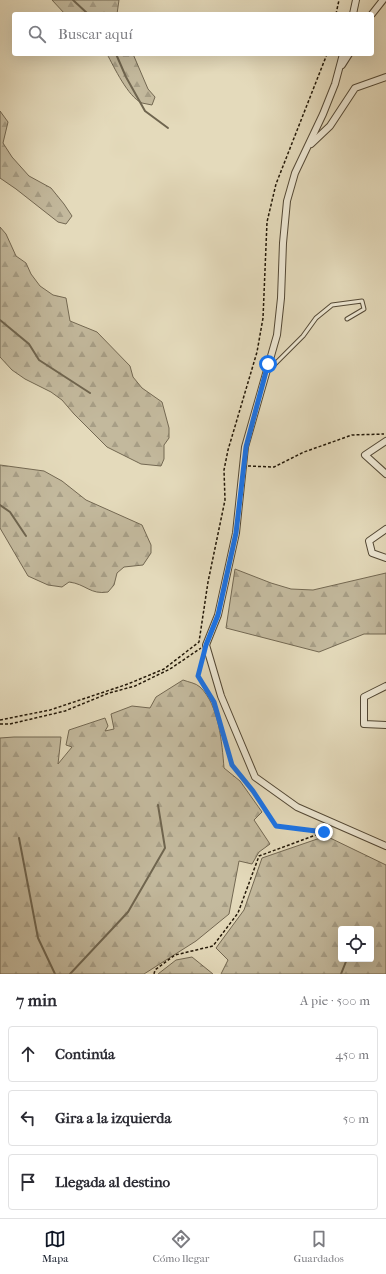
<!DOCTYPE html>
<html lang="es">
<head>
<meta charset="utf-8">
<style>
	body { margin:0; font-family:"IM FELL French Canon",serif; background:#f7f7f7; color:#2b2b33 }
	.controls { position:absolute; right:12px; bottom:12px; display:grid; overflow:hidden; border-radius:4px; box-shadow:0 4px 16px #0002 }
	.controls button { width:36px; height:36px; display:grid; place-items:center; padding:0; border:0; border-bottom:1px solid #e1e1e2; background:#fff; color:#2b2b33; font:20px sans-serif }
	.stop { position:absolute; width:12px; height:12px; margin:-9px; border:3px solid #1a73e8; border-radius:50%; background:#fff }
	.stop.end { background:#1a73e8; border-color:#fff; box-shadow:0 1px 4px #0008 }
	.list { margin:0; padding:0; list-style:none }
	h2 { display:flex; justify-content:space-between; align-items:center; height:52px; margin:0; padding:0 16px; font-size:17px }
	h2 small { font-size:13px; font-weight:400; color:#7c7c81 }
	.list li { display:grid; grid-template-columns:26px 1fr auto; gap:12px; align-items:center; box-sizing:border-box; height:56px; margin:0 8px 8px; padding:0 8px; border:1px solid #e1e1e2; border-radius:4px }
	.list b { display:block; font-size:15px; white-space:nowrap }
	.list em { font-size:13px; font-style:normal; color:#7c7c81 }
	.icon { flex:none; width:22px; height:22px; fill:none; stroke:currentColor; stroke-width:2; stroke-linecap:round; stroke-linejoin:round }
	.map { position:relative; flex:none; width:386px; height:974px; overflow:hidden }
	.search { position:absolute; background:#fff; box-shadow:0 4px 16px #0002; left:12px; right:12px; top:12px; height:44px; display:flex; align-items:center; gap:10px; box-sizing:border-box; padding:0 14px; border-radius:4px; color:#7c7c81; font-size:15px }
	.sheet { height:244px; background:#fff }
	nav { display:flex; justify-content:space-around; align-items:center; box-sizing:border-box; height:56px; border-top:1px solid #e1e1e2; background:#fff; font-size:11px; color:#7c7c81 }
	nav a { display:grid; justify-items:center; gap:2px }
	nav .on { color:#111827 }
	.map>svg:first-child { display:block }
	.forest { fill:url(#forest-firs); stroke:#736852; fill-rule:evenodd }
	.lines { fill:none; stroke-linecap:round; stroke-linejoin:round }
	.stream { stroke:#6f654f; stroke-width:2 }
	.service-casing { stroke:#534835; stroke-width:5 }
	.minor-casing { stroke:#534835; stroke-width:8 }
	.path { stroke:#231808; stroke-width:1.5; stroke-dasharray:3 2; stroke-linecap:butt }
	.service { stroke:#ede7d3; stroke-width:3 }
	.minor { stroke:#ede7d3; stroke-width:6 }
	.route { stroke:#1a73e8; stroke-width:5 }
</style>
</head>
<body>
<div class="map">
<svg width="386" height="974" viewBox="0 0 386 974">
	<defs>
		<pattern id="forest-firs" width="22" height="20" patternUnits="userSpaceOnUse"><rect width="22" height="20" fill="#c3b99d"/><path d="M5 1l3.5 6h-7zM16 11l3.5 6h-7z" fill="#a79e86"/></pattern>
	</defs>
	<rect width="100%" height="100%" fill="#e4dabb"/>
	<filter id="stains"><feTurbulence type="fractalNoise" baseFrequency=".005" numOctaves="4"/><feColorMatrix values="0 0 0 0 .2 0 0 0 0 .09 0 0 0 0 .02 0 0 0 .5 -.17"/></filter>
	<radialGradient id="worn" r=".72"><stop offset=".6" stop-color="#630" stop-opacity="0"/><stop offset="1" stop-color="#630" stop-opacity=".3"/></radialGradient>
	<g class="forest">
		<polygon points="52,0 119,0 117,14 65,14"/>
		<path d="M 107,54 L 133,54 L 148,89 L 155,97 L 152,105 C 149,104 145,104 142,103 C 128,97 114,67 107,54 Z"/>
		<polygon points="0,111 8,122 3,143 12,157 29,176 51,188 64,204 72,216 66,224 58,222 16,189 0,178"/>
		<polygon points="0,227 6,234 16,256 26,263 31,274 40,286 53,295 66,298 70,321 97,332 130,366 133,377 142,388 162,402 169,428 169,438 164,445 164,459 161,466 141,464 107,447 74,414 62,400 51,392 25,379 12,370 0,357"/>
		<path d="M 0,465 L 44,471 L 62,481 L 86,500 L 142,525 L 151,545 L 151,553 L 143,565 L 124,567 L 117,573 L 114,585 L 108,592 C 90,595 86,584 69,582 L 62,587 L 48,585 L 28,576 L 0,528 Z"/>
		<polygon points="235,569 271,583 291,589 313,590 386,573 386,634 364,634 319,652 226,628"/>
		<path d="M 183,680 C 188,682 196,683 200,687 C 219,705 222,743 224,768 L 240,781 L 262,812 L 254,820 L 270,844 L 259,852 L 252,864 L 239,861 L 229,914 L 196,941 L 144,974 L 0,974 L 0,738 L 14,737 L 61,737 L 58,764 L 72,747 L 66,745 L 69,730 L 105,718 L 108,726 L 105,731 L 114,729 L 111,714 L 132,706 L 150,708 L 156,697 Z"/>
		<path d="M 326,836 L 386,865 L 386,974 L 221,974 L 228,960 L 216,948 L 244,910 L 262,858 ZM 341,929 L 371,929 L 371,959 L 341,959 Z"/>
		<polygon points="192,957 213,974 158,974 176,960"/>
	</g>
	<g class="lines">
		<g class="stream">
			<polyline points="73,0 88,14"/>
			<polyline points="116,54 126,77 145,111 168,128"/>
			<polyline points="0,320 29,344 39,360 90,393"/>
			<polyline points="0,505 10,512 26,536"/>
			<polyline points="19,838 38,938 55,974"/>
			<polyline points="70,974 128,912 165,848 158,805"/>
			<polyline points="341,974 347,959"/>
		</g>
		<defs>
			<polyline id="service" points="268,371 303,336 316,318 332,305 362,301 364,309 347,319"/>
			<g id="minor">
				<polyline points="353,14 356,0"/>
				<polyline points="372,14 383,0"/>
				<polyline points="343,54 335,84 323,114 295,173 287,201 283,243 281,298 277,335 245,447 236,533 218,615 206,645 221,696 255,777 297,807 386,846"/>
				<polyline points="342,65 349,54"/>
				<polyline points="311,144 330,126 355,88 386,77"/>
				<polyline points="386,441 365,455 386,474"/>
				<polyline points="386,529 369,541 372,553 386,558"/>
				<polyline points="386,686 364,697 364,724 386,725"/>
			</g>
		</defs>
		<use href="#service" class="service-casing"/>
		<use href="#minor" class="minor-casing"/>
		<g class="path">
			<polyline points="336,14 339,0"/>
			<polyline points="248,466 274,467 304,452 352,435 384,434"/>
			<polyline points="0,720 50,710 128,684 164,669 199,642 208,582 225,500 224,470 228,450 257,352 263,318 267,222 276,184 327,54"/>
			<polyline points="0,724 10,724 65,711 109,693 135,686 170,669 201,648"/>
			<polyline points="154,974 155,970 175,955 213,946 238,913 259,856 324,832 275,826 253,791 232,765 214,702 198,676 203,658"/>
		</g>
		<use href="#service" class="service"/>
		<use href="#minor" class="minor"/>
	</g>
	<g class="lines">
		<polyline class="route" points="268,364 246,447 236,533 218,615 206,645 198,676 214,702 232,765 253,791 276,826 324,832"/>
	</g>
	<rect width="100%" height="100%" filter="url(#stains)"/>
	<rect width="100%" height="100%" fill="url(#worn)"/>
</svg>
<div class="controls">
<button><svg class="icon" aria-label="locate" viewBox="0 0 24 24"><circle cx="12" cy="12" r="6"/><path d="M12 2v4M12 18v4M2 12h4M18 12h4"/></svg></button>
</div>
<div class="stop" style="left:268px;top:364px"></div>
<div class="stop end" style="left:324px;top:832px"></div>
<div class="search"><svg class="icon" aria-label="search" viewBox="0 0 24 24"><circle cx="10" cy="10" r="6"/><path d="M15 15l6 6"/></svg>Buscar aquí</div>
</div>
<section class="sheet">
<h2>7 min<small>A pie · 500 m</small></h2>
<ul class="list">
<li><svg class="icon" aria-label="ahead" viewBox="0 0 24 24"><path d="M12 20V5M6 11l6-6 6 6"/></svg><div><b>Continúa</b></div><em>450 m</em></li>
<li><svg class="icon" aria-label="left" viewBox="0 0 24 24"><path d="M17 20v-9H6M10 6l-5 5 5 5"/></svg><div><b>Gira a la izquierda</b></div><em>50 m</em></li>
<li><svg class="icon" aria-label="arrive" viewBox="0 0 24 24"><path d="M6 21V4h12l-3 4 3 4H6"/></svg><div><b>Llegada al destino</b></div></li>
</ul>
</section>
<nav>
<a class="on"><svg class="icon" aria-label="map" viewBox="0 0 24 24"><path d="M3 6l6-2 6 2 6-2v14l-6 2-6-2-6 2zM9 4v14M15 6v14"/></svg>Mapa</a>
<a><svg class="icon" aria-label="directions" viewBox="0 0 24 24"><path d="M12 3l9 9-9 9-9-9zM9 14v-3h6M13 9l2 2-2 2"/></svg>Cómo llegar</a>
<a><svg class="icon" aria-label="saved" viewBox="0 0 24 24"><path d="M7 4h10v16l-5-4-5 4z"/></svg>Guardados</a>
</nav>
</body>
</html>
